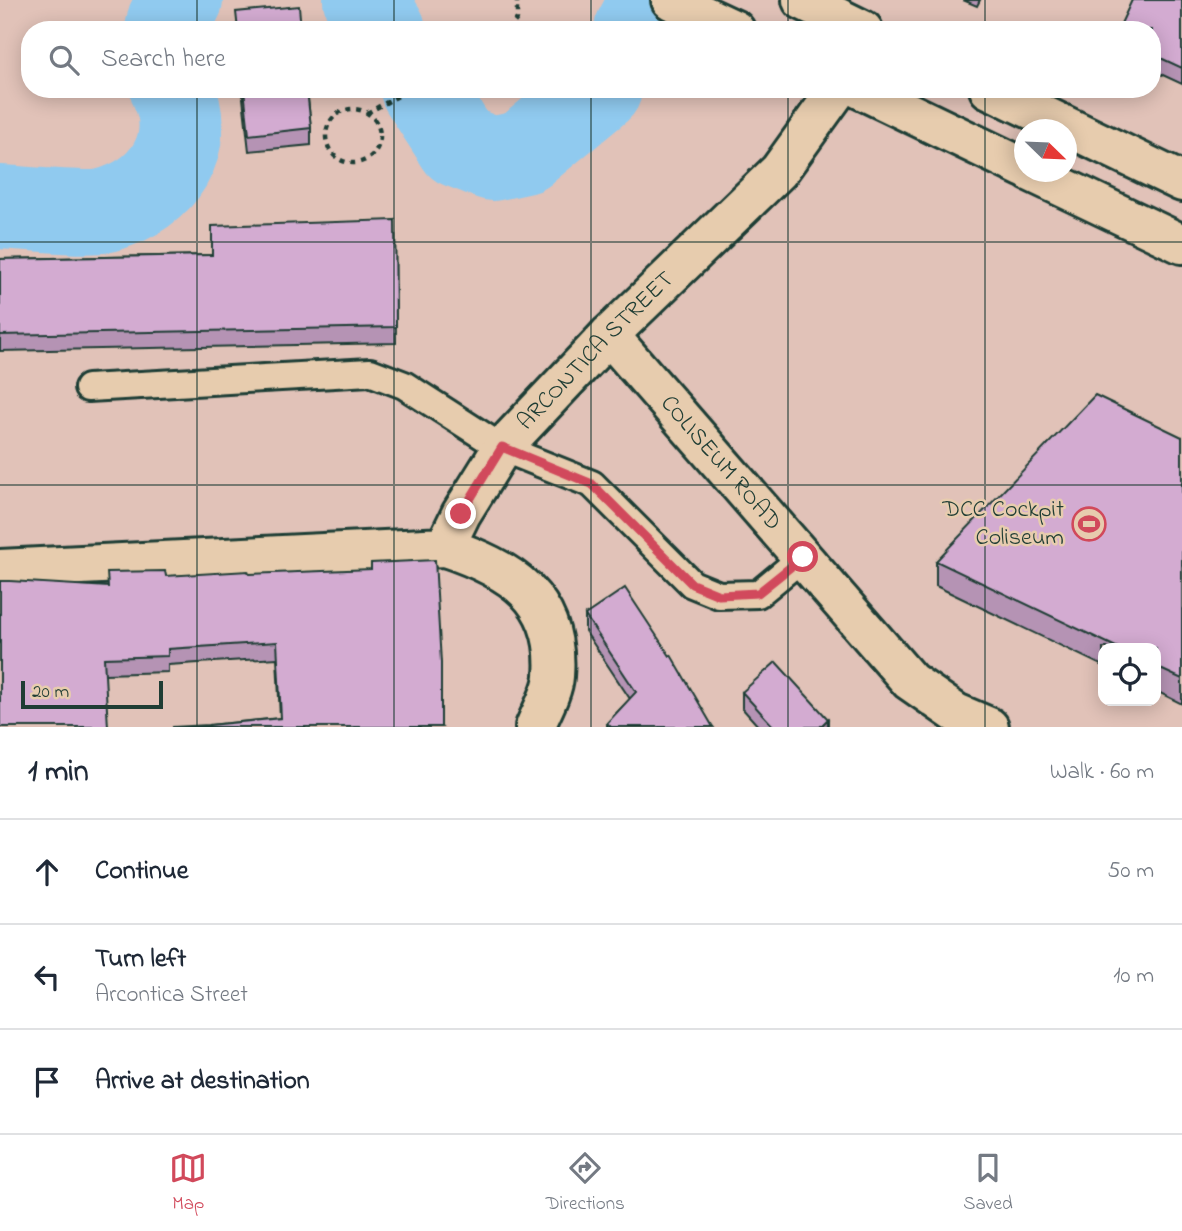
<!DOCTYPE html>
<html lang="en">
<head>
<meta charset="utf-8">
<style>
	body { margin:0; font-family:"Indie Flower",sans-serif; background:#f6f6f7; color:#1f2937 }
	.controls { position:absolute; right:21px; bottom:21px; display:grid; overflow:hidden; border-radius:14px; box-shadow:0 4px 18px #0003 }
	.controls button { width:63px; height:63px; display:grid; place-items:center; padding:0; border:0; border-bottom:2px solid #e0e1e3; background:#fff; color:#1f2937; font:35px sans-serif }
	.compass { position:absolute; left:1014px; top:119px; width:63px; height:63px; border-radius:50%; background:#fff; box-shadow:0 4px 18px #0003; rotate:113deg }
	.scale { position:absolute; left:21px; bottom:18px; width:142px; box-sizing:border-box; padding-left:7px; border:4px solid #1f3d34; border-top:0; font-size:19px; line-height:24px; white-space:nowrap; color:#1f3d34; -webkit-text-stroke:5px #e7ccae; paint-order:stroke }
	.stop { position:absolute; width:21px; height:21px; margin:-16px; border:5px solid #d1495b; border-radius:50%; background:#fff }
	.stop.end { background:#d1495b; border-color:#fff; box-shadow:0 2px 7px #0008 }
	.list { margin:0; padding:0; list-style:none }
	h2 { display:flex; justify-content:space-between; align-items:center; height:91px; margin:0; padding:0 28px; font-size:30px }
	h2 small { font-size:23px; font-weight:400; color:#747a83 }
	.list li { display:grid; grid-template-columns:46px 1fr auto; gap:21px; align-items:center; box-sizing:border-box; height:105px; padding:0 28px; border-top:2px solid #e0e1e3 }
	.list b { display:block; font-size:26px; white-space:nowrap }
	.list p { margin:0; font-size:23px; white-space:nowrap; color:#747a83 }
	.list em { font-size:23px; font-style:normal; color:#747a83 }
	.icon { flex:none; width:38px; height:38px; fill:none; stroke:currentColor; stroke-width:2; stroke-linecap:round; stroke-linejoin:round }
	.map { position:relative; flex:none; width:1182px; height:727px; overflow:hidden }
	.search { position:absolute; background:#fff; box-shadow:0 4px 18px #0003; left:21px; right:21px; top:21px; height:77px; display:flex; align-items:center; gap:18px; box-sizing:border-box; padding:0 24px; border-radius:28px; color:#747a83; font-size:26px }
	.sheet { height:406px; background:#fff }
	nav { display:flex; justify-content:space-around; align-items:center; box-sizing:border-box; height:98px; border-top:2px solid #e0e1e3; background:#fff; font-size:19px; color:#747a83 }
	nav a { display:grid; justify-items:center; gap:4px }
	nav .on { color:#d1495b }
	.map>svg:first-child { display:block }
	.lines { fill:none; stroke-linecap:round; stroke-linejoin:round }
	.river { stroke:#90caef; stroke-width:84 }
	.service-casing { stroke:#1f3d34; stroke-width:32 }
	.minor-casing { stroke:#1f3d34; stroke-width:44 }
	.tertiary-casing { stroke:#1f3d34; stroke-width:44 }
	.trunk-casing { stroke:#1f3d34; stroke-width:44 }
	.path { stroke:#1f3d34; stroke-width:4.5; stroke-dasharray:5 5; stroke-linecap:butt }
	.service { stroke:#e7ccae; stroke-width:26 }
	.minor { stroke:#e7ccae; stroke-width:38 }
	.tertiary { stroke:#e7ccae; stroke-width:38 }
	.trunk { stroke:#e7ccae; stroke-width:38 }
	.wall { fill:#b593b4; stroke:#1f3d34; stroke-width:2 }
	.shaded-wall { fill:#947892; stroke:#1f3d34; stroke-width:2 }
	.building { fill:#d3abd1; stroke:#1f3d34; stroke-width:2 }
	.route { stroke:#d1495b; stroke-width:9 }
	.grid { fill:none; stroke:#1f3d34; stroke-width:2; stroke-opacity:0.55 }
	.labels { text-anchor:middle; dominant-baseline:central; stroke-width:5; stroke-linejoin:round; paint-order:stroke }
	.street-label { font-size:24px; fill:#1f3d34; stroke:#e7ccae }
	.poi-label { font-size:24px; fill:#1f3d34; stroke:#e7ccae; text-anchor:end }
</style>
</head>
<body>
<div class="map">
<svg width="1182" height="727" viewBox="0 0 1182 727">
	<rect width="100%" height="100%" fill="#e1c2b8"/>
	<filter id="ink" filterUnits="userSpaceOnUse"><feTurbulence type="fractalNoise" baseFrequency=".0143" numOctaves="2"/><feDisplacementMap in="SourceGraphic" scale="14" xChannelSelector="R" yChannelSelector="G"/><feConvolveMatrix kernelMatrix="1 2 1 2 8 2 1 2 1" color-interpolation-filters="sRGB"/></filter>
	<g filter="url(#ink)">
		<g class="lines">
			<g class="river">
				<polyline points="365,0 384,30"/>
				<polyline points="167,30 169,20 181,0"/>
				<polyline points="636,30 646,11"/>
				<polyline points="422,89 459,146 492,159 524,152 600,89"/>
				<path d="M 0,207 C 23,208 89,215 107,210 C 162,195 198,145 172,89"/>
			</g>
			<defs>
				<polyline id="service" points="88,388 370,372 404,385 502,448 592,484 692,584 719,595 758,594 803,557"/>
				<g id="minor">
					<path id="s1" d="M 609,335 L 910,681 L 956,713 L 989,727"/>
					<path d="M 445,547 C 510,569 560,598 554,676 C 553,692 541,712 535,727"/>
				</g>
				<g id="tertiary">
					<path id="s2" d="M 0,569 L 445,547 L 461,514 L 502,448 L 609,335 L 779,171 L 838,89"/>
				</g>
				<g id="trunk">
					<polyline points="671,0 735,30"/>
					<polyline points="802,0 863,30"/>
					<polyline points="860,89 1024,168"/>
					<polyline points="989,89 1182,182"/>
					<polyline points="1031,172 1182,244"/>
				</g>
			</defs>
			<use href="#service" class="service-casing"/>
			<use href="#minor" class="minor-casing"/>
			<use href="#tertiary" class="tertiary-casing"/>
			<use href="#trunk" class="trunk-casing"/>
			<g class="path">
				<polyline points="508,30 517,19 517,0"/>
				<circle cx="353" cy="136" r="27"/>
				<polyline points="367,113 411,89"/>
			</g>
			<use href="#service" class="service"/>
			<use href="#minor" class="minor"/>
			<use href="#tertiary" class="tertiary"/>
			<use href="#trunk" class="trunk"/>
		</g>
		<g class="wall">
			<polygon points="963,0 980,0 977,6"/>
			<polygon points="1182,0 1182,84 1152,70 1152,30"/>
			<polygon points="242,89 307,89 311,128 311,145 249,151"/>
			<polygon points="395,220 396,343 0,351 0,259 212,255"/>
			<polygon points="1182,437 1182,704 1156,691 1156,648 1103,648 1103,666 936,586 936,561"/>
			<polygon points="249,574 441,727 209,725 280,718 277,658 168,665 168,672 105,674 0,727 107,587 166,576"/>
			<polygon points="585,615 713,727 607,727 607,723 630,699 585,631"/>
			<polygon points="742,692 828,727 759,727 742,708"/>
		</g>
		<polygon class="shaded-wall" points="828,719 828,727 820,727"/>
		<g class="building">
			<polygon points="1132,0 1182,0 1182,68 1152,54 1152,30 1118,30"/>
			<polygon points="299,6 301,30 238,30 236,12"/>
			<polygon points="244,89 307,89 311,128 249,135"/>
			<polygon points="395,220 396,327 0,335 0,259 212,255 212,226"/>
			<polygon points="1095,395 1182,437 1182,679 1156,667 1156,648 1118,648 936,561"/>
			<polygon points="435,560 441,663 441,727 172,727 209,725 281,718 277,642 168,649 168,656 104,658 108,727 0,727 0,581 10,581 108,587 107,572 165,571 166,576 248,571 249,574 371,569 371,563"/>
			<polygon points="625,588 670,656 671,655 713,727 611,727 607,723 636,692 585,615"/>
			<polygon points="776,662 828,719 820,727 774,727 742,692"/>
		</g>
	</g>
	<g class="lines" filter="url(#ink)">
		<polyline class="route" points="461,514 502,447 592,484 692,584 719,595 758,593 803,557"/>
	</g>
	<path class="grid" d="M 197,0 L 197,30M 394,0 L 394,30M 591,0 L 591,30M 788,0 L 788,30M 985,0 L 985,30M 197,89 L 197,727M 394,89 L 394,727M 591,89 L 591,727M 788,89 L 788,727M 985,89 L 985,727M 0,242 L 1182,242M 0,485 L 1182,485"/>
	<defs>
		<symbol id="stadium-ring" viewBox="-11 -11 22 22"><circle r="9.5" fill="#e7ccae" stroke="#d1495b" stroke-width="1.5"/><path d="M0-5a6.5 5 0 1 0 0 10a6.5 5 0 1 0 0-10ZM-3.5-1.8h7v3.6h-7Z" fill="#d1495b"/></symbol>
	</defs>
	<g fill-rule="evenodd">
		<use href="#stadium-ring" x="1070" y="505" width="38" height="38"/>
	</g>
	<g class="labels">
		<g class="street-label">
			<text stroke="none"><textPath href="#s2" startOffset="695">ARCONTICA STREET</textPath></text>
			<text stroke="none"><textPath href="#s1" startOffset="170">COLISEUM ROAD</textPath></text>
		</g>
		<g class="poi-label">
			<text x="1064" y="510">DCC Cockpit<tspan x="1064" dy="28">Coliseum</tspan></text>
		</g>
	</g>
</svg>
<div class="controls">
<button><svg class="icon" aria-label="locate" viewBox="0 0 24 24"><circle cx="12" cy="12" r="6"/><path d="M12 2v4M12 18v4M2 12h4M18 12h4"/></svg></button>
</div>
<svg class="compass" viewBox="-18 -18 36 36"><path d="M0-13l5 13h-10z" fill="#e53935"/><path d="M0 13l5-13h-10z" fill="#747a83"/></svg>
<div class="scale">20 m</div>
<div class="stop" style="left:803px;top:557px"></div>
<div class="stop end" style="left:461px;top:514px"></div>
<div class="search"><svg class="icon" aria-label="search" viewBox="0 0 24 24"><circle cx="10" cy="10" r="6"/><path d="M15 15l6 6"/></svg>Search here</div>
</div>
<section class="sheet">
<h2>1 min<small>Walk · 60 m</small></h2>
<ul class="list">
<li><svg class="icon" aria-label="ahead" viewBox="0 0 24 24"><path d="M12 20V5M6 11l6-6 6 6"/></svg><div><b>Continue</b></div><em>50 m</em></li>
<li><svg class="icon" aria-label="left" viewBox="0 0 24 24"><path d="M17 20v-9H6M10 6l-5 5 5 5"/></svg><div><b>Turn left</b><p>Arcontica Street</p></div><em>10 m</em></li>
<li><svg class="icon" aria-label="arrive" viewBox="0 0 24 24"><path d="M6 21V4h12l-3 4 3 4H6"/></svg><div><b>Arrive at destination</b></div></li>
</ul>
</section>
<nav>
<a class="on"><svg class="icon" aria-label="map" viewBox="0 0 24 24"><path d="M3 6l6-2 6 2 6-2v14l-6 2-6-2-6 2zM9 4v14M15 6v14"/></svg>Map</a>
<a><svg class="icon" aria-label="directions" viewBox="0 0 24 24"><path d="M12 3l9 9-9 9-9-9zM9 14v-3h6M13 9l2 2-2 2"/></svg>Directions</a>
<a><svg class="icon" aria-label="saved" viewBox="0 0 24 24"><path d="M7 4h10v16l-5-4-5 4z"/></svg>Saved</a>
</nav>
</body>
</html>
